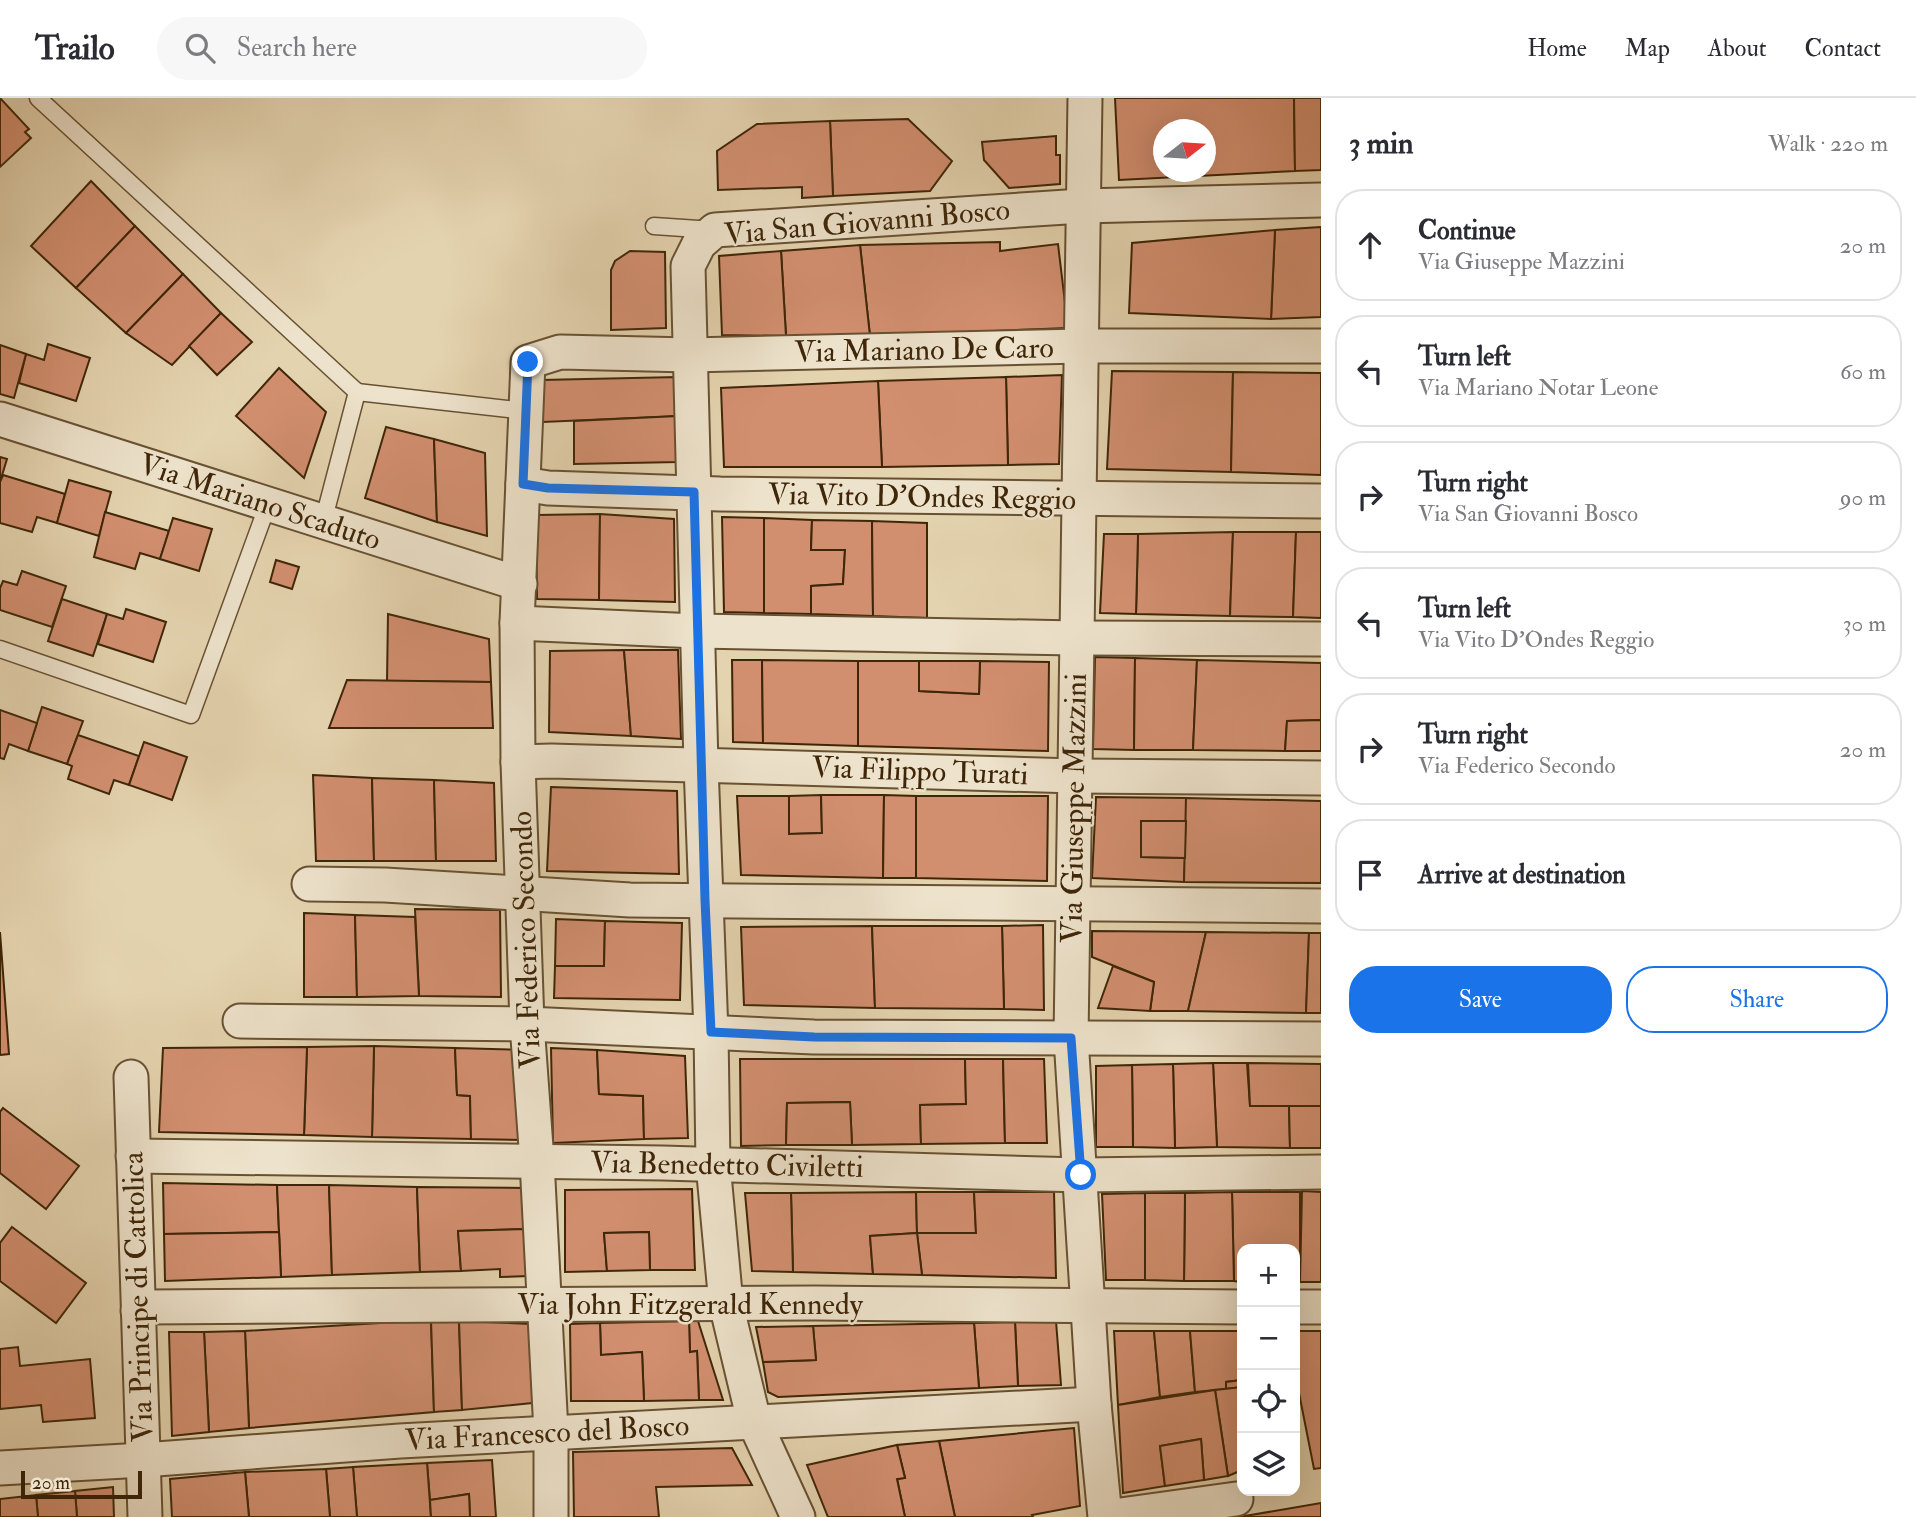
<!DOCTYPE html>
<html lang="en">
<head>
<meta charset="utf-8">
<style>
	body { margin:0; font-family:"IM FELL Double Pica",serif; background:#f7f7f7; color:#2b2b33 }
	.controls { position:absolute; right:21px; bottom:21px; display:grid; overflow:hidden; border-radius:14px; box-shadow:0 7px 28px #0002 }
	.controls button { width:63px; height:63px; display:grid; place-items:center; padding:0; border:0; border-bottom:2px solid #e1e1e2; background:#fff; color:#2b2b33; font:35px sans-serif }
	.compass { position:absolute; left:1153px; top:21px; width:63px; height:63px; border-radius:50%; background:#fff; box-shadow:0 7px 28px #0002; rotate:73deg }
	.scale { position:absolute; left:21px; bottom:18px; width:121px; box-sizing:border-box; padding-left:7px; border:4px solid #3f2608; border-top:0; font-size:19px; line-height:24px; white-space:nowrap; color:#3f2608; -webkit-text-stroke:5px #ede2cb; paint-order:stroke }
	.stop { position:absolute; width:21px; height:21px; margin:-16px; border:5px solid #1a73e8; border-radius:50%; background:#fff }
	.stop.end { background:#1a73e8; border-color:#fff; box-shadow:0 2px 7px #0008 }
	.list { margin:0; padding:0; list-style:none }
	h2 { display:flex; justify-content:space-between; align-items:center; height:91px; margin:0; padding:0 28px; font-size:30px }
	h2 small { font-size:23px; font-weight:400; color:#7c7c81 }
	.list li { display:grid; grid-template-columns:46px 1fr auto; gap:21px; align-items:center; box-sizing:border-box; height:112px; margin:0 14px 14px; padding:0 14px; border:2px solid #e1e1e2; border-radius:28px }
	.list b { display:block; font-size:26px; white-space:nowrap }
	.list p { margin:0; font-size:23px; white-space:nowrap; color:#7c7c81 }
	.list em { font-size:23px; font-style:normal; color:#7c7c81 }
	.actions { display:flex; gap:14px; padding:21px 28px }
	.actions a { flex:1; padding:16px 0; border:2px solid #1a73e8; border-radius:28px; text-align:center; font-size:24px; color:#1a73e8 }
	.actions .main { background:#1a73e8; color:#fff }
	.icon { flex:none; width:38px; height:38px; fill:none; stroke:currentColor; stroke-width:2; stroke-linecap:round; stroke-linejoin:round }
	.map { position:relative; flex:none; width:1321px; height:1419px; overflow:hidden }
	header { display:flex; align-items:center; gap:42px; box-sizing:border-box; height:98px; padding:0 35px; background:#fff; border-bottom:2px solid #e1e1e2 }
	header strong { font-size:33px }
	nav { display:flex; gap:38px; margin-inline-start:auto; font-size:24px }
	.search { width:490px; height:63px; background:#f7f7f7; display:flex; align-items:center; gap:18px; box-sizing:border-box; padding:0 24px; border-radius:38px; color:#7c7c81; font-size:26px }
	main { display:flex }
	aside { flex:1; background:#fff }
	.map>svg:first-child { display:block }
	.building { fill:#d28f70; stroke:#3f2608; stroke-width:2; fill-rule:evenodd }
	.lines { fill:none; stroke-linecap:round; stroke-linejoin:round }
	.service-casing { stroke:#685132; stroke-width:19 }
	.minor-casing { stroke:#685132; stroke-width:37 }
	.service { stroke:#ede2cb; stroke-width:16 }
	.minor { stroke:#ede2cb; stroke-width:33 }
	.route { stroke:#1a73e8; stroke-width:9 }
	.labels { text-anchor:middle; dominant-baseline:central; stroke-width:5; stroke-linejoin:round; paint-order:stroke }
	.street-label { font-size:30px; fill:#3f2608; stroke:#ede2cb }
</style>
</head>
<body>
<header>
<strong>Trailo</strong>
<div class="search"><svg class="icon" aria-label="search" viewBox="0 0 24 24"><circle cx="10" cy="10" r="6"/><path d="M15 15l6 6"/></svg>Search here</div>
<nav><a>Home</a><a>Map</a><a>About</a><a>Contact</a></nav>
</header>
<main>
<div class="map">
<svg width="1321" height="1419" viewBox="0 0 1321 1419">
	<rect width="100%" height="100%" fill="#e4d3af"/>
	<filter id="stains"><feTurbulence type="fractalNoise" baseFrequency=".00286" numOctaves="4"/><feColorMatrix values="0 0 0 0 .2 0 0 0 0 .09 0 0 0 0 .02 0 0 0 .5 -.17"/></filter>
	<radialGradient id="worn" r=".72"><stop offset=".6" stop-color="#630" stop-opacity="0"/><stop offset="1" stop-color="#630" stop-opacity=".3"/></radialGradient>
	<g class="building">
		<polygon points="0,0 29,31 25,34 31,40 0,69"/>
		<path d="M 1115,0 L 1294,0 L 1295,73 L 1119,82 ZM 1164,32 L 1206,32 L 1206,74 L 1164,74 Z"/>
		<polygon points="1294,0 1321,0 1321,72 1295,73"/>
		<polygon points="908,21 952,63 930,93 833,98 830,23"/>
		<polygon points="830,23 833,98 802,100 802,89 718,92 717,53 757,26"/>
		<polygon points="1056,38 1056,57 1060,57 1060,86 1009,90 984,62 982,44"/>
		<polygon points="91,83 135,128 76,190 31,148"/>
		<polygon points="135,128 183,176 126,235 76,190"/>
		<polygon points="1321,129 1321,219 1271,221 1275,132"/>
		<polygon points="1275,132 1271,221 1129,215 1132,145"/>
		<polygon points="1000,144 1000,153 1058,146 1068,230 870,238 860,147"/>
		<polygon points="860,147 870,238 786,238 781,153"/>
		<polygon points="630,153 665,154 666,230 611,232 611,172 615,163"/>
		<polygon points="781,153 786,238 722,237 719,158"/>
		<polygon points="183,176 221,215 172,267 126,235"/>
		<polygon points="221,215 252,244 217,277 189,248"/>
		<polygon points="48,246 90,260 76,303 19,285 26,256 44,262"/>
		<polygon points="0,247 26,256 14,300 0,296"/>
		<polygon points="279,270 326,314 304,380 236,318"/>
		<polygon points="1112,273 1233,274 1231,374 1107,371"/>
		<polygon points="1233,274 1321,275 1321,377 1231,374"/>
		<polygon points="1062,277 1059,366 1008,367 1006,279"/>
		<polygon points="678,279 678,318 543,324 541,282"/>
		<polygon points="1006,279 1008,367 882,369 878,283"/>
		<polygon points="878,283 882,369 724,369 721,290"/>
		<polygon points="678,318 679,364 574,366 574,323"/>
		<polygon points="386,329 434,341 437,424 365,400"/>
		<polygon points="434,341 485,355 487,438 437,424"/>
		<polygon points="0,359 7,361 0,384"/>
		<polygon points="3,377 65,396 57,425 37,419 32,434 0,425 0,384"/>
		<polygon points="69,382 111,394 99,438 57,425"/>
		<polygon points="105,414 169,433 160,461 140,455 135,471 94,459"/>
		<polygon points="600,416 599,502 537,501 536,417"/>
		<polygon points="600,416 674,421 675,504 599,502"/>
		<polygon points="722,419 764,420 764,515 724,514"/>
		<polygon points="173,420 212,431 199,473 160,461"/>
		<polygon points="764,420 812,422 811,452 845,452 843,486 811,488 811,516 764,515"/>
		<polygon points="812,422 872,423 873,518 811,516 811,488 843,486 845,452 811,452"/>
		<polygon points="872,423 927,425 927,520 873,518"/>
		<polygon points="1233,434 1230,518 1136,516 1138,436"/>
		<polygon points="1233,434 1296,434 1293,519 1230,518"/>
		<polygon points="1296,434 1321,434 1321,520 1293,519"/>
		<polygon points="1104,436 1138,436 1136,516 1100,515"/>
		<polygon points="276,462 299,469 292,491 270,484"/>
		<polygon points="22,473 66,488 52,529 0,512 0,490 3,483 17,487"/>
		<polygon points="62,501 107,516 93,558 48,543"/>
		<polygon points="126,511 166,524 153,564 98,546 107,516 123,521"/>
		<polygon points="388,516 489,541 491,584 387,583"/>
		<polygon points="624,552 631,638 549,634 550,553"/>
		<polygon points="624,552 678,552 681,641 631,638"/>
		<polygon points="1095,559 1135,560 1134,652 1093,651"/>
		<polygon points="1135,560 1197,562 1193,652 1134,652"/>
		<polygon points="732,562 762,562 763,645 733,644"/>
		<polygon points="762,562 858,563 858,648 763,645"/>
		<polygon points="1197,562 1321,565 1321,622 1287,623 1285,653 1193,652"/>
		<polygon points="858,563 919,563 919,593 979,596 980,563 1049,564 1048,653 858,648"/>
		<polygon points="919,563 980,563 979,596 919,593"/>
		<polygon points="347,582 491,584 493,630 329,630"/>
		<polygon points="42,609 83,623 67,666 28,653"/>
		<polygon points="0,612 37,625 28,653 9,646 4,661 0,660"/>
		<polygon points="1321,622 1321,653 1285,653 1287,623"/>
		<polygon points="78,637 139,658 129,687 114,682 109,696 68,681 72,668 67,666"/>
		<polygon points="144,644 187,659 172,702 129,687"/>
		<polygon points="313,677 372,680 374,763 316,763"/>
		<polygon points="372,680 434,682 436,763 374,763"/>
		<polygon points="434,682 494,685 496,763 436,763"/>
		<polygon points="551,689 677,693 679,776 547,773"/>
		<polygon points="821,697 822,735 789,736 789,698"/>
		<polygon points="821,697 884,697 883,780 741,777 737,698 789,698 789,736 822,735"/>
		<polygon points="884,697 916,698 916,780 883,780"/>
		<polygon points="916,698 1048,698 1047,783 916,780"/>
		<polygon points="1096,699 1186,700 1186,723 1141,723 1141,759 1185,760 1184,784 1092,780"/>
		<polygon points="1186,700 1321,703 1321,785 1184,784"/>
		<polygon points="1141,723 1186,723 1185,760 1141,759"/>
		<polygon points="415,811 500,812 501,899 419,898"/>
		<polygon points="304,815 355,817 357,899 304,899"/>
		<polygon points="355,817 415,819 419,898 357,899"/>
		<polygon points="556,821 605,823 604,868 555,868"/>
		<polygon points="605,823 682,825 680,902 554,900 555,868 604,868"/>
		<polygon points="1043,827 1044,912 1004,911 1002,828"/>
		<polygon points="872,828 875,910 744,907 741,829"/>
		<polygon points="872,828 1002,828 1004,911 875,910"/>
		<polygon points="1092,833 1206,834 1188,913 1150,913 1154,884 1092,859"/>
		<polygon points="0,834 9,956 0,957"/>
		<polygon points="1206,834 1309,835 1306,915 1188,913"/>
		<polygon points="1309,835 1321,835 1321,915 1306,915"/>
		<polygon points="1113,868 1154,884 1150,913 1098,910"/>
		<polygon points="374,948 455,950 457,997 470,998 471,1041 372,1039"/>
		<polygon points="374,948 372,1039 304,1037 307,949"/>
		<polygon points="307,949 304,1037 159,1034 163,950"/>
		<polygon points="455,950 524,952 524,1042 471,1041 470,998 457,997"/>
		<polygon points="551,950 597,952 599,996 643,998 644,1041 553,1045"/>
		<polygon points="597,952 685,958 688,1040 644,1041 643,998 599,996"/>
		<polygon points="740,961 965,961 966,1006 920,1007 921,1046 852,1047 850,1004 787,1005 786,1047 741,1048"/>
		<polygon points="965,961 1003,961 1005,1045 921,1046 920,1007 966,1006"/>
		<polygon points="1003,961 1044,961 1047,1045 1005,1045"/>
		<polygon points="1213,965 1247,965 1250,1008 1289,1008 1290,1050 1217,1049"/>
		<polygon points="1213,965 1217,1049 1175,1050 1173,966"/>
		<polygon points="1248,965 1321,966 1321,1008 1250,1008"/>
		<polygon points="1173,966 1175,1050 1133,1049 1132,967"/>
		<polygon points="1132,967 1133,1049 1096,1049 1096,968"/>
		<polygon points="850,1004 852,1047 786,1047 787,1005"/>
		<polygon points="1289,1008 1321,1008 1321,1050 1290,1050"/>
		<polygon points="3,1010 79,1068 46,1111 0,1075 0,1014"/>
		<polygon points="163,1085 277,1087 279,1134 164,1136"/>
		<polygon points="277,1087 329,1087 332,1177 281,1179"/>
		<polygon points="329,1087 417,1089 420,1174 332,1177"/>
		<polygon points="417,1089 527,1090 527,1131 458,1133 461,1173 420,1174"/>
		<polygon points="692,1091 695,1172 650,1172 649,1134 604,1135 607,1173 565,1174 565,1092"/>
		<polygon points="1302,1093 1321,1094 1321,1184 1300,1184"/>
		<polygon points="916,1094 917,1135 870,1138 873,1176 793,1174 791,1095"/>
		<polygon points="916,1094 974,1094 976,1135 917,1135"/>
		<polygon points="974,1094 1054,1094 1056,1180 922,1177 917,1135 976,1135"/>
		<polygon points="1232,1094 1300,1094 1300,1184 1295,1184 1295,1151 1242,1151 1242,1184 1234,1183"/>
		<polygon points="1232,1094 1234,1183 1184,1183 1185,1095"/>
		<polygon points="745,1095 791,1095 793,1174 752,1173"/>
		<polygon points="1145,1095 1185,1095 1184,1183 1145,1182"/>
		<polygon points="1145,1095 1145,1182 1106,1182 1102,1096"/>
		<polygon points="12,1129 86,1185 56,1225 0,1183 0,1145"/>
		<polygon points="527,1131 529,1178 500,1179 500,1171 461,1173 458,1133"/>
		<polygon points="279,1134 281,1179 165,1183 164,1136"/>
		<polygon points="649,1134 650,1172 607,1173 604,1135"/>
		<polygon points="917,1135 922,1177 873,1176 870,1138"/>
		<polygon points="431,1222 434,1314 249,1330 245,1233"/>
		<polygon points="431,1222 459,1223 462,1312 434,1314"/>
		<polygon points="459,1223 532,1226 532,1305 462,1312"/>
		<polygon points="689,1223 698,1223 723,1302 699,1302 697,1253 690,1254"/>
		<polygon points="689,1223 690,1254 697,1253 699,1302 644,1303 642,1254 601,1257 600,1225"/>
		<polygon points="1056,1223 1061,1287 1018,1288 1015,1224"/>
		<polygon points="1015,1224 1018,1288 979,1290 974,1225"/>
		<polygon points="600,1225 601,1257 642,1254 644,1303 571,1303 570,1226"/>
		<polygon points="974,1225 979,1290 778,1299 768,1294 763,1264 816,1262 813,1228"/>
		<polygon points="813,1228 816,1262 763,1264 756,1229"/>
		<polygon points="245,1233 249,1330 209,1334 204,1234"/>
		<polygon points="1114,1233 1154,1233 1160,1299 1118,1307"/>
		<polygon points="1154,1233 1190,1233 1195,1294 1160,1299"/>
		<polygon points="1190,1233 1242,1233 1242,1282 1226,1284 1226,1291 1195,1294"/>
		<polygon points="1295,1233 1321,1233 1321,1370 1314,1371 1297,1285"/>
		<polygon points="169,1234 204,1234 209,1334 172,1338"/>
		<polygon points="18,1249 20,1268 90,1261 95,1320 43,1324 41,1307 0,1311 0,1251"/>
		<polygon points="1242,1282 1242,1289 1226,1291 1226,1284"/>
		<polygon points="1242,1289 1242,1372 1228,1378 1215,1292"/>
		<polygon points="1215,1292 1228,1378 1204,1382 1201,1341 1160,1348 1165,1388 1123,1395 1118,1307"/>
		<polygon points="1074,1330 1080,1408 1032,1417 1033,1419 955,1419 939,1343"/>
		<polygon points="1201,1341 1204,1382 1165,1388 1160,1348"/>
		<polygon points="939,1343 955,1419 905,1419 897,1381 905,1380 897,1347"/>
		<polygon points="897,1347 905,1380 897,1381 905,1419 828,1419 807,1367"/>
		<polygon points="732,1350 752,1387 656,1389 659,1419 574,1419 573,1354"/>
		<polygon points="492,1362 496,1419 470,1419 469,1396 430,1402 427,1365"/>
		<polygon points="427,1365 431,1419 357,1419 353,1369"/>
		<polygon points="353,1369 357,1419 330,1419 326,1371"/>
		<polygon points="326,1371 330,1419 249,1419 245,1374"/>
		<polygon points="245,1374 249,1419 172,1419 170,1381"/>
		<polygon points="113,1389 114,1419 77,1419 75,1393"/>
		<polygon points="75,1393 77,1419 38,1419 36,1397"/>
		<polygon points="469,1396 470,1419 431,1419 430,1402"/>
		<polygon points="36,1397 38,1419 0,1419 0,1401"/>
		<polygon points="1321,1405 1321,1419 1239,1419"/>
	</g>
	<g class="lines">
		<defs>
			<g id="service">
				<polyline points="38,0 357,294 323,424"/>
				<polyline points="654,128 713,132"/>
				<polyline points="357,294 526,313"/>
				<polyline points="0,551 191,617 268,406"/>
			</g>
			<g id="minor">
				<polyline points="1085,0 1071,940 1094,1306 1105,1419"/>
				<polyline points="0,321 520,486"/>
				<polyline points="523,386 548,390 720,396 1321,403"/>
				<polyline points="517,525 697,533 1077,540 1321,541"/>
				<polyline points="518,664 551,663 1075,678 1321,680"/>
				<polyline points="309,786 385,787 630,802 1321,808"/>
				<polyline points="240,923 527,926 814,939 1321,941"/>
				<polyline points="131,979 145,1419"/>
				<polyline points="133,1058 663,1065 1081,1077 1321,1074"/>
				<polyline points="1295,1209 1321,1209"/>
				<polyline points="138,1213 148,1209 815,1205 1242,1209"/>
				<polyline points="0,1370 143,1362 400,1343 1094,1306"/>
				<polyline points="551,1419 551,1334 537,1063 527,926 518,664 517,525 528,264 560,254 690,257 1081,248 1321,248"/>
				<polyline points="798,1419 754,1323 726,1206 713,1066 711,935 701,667 688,168 699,146 715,132 1082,108 1321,102"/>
				<polyline points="1106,1419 1236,1401"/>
			</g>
		</defs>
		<use href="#service" class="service-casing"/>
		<use href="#minor" class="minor-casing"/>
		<use href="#service" class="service"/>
		<use href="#minor" class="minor"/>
	</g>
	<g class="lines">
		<polyline class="route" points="528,264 523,386 548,390 694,394 705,802 711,934 814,939 1071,940 1081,1077"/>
	</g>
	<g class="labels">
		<g class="street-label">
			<text transform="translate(867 124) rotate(-5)">Via San Giovanni Bosco</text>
			<text transform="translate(924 252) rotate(-1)">Via Mariano De Caro</text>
			<text transform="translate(922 399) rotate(1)">Via Vito D'Ondes Reggio</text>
			<text transform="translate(260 404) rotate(18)">Via Mariano Scaduto</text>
			<text transform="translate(920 673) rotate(2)">Via Filippo Turati</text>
			<text transform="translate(1074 710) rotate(-89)">Via Giuseppe Mazzini</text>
			<text transform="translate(526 842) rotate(-92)">Via Federico Secondo</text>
			<text transform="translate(727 1067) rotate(1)">Via Benedetto Civiletti</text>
			<text transform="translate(138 1199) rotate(-92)">Via Principe di Cattolica</text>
			<text x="690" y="1206">Via John Fitzgerald Kennedy</text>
			<text transform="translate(547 1335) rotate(-3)">Via Francesco del Bosco</text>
		</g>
	</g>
	<rect width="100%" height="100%" filter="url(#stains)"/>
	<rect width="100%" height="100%" fill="url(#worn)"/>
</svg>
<div class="controls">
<button>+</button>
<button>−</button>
<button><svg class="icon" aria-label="locate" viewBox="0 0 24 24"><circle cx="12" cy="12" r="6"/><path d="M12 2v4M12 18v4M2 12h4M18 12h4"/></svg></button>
<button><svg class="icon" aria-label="layers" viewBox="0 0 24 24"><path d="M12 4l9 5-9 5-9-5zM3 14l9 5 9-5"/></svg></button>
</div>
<svg class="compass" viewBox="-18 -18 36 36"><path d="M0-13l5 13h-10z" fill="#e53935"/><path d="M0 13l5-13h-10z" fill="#7c7c81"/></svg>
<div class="scale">20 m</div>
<div class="stop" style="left:1081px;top:1077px"></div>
<div class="stop end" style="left:528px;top:264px"></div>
</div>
<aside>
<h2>3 min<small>Walk · 220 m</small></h2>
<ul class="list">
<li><svg class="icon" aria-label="ahead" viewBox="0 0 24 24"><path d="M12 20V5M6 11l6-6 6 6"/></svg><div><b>Continue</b><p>Via Giuseppe Mazzini</p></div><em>20 m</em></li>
<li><svg class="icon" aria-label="left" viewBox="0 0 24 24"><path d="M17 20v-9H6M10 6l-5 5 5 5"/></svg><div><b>Turn left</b><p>Via Mariano Notar Leone</p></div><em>60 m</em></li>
<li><svg class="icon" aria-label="right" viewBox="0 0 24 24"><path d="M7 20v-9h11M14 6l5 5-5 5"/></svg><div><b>Turn right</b><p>Via San Giovanni Bosco</p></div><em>90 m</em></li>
<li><svg class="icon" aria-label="left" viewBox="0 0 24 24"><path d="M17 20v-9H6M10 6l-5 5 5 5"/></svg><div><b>Turn left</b><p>Via Vito D'Ondes Reggio</p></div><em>30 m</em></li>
<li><svg class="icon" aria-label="right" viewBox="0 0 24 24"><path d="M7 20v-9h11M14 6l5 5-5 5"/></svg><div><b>Turn right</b><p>Via Federico Secondo</p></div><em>20 m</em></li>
<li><svg class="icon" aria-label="arrive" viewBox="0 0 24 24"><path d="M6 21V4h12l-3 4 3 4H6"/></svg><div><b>Arrive at destination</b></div></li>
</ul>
<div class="actions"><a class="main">Save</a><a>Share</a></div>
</aside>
</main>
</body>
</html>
